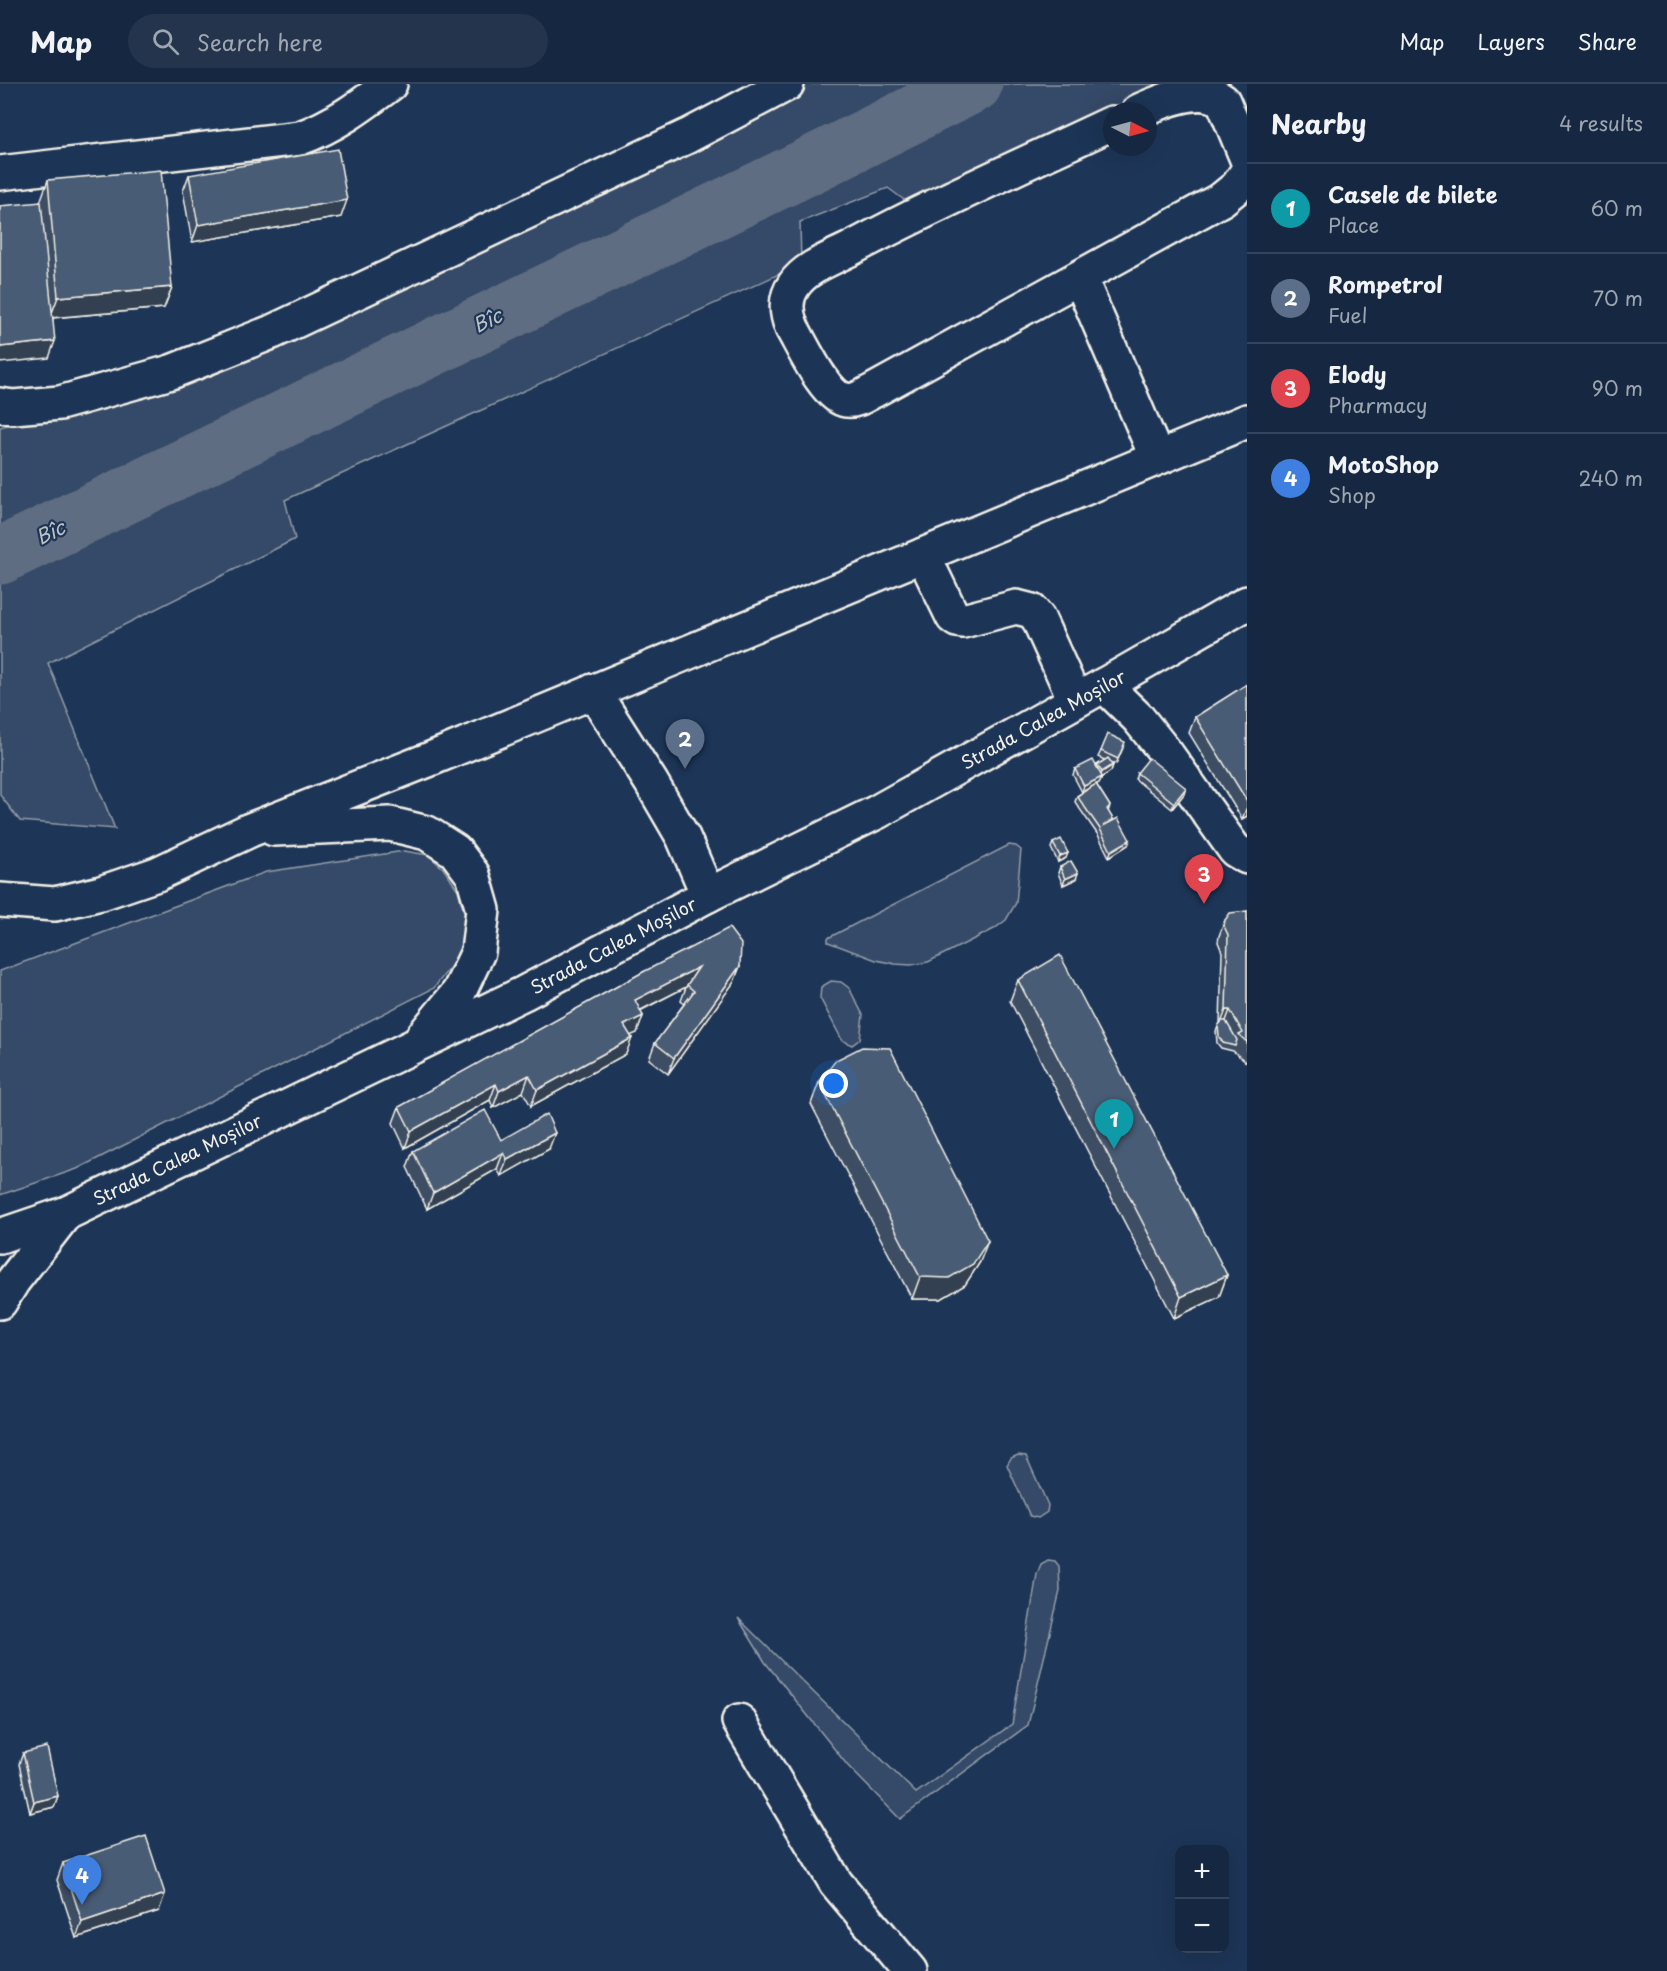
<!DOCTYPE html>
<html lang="en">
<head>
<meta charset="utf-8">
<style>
	body { margin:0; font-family:"Playpen Sans",sans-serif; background:#23344c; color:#f1f3f6 }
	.controls { position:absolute; right:18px; bottom:18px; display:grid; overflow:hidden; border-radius:12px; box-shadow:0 6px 24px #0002 }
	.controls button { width:54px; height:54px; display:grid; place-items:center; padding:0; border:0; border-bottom:2px solid #35445a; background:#162841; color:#f1f3f6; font:30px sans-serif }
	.compass { position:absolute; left:1103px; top:18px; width:54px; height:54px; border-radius:50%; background:#162841; box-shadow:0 6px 24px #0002; rotate:96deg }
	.you { position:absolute; left:834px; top:1000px; width:21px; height:21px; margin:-15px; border:4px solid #fff; border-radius:50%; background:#1a73e8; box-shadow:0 0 0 9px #1a73e833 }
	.badge { display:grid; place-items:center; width:39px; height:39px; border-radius:50%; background:#ffd166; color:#fff; font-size:20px; font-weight:700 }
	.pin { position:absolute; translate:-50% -50px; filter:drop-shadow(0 2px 3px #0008) }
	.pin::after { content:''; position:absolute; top:32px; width:21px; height:18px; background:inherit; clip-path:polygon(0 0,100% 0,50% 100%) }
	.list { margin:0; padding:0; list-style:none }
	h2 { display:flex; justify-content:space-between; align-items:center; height:78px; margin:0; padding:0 24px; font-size:26px }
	h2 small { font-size:20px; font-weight:400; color:#9ea6b1 }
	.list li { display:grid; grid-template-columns:39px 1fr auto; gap:18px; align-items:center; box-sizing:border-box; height:90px; padding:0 24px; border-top:2px solid #35445a }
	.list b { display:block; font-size:22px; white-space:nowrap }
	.list p { margin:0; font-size:20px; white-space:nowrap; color:#9ea6b1 }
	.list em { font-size:20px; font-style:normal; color:#9ea6b1 }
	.icon { flex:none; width:33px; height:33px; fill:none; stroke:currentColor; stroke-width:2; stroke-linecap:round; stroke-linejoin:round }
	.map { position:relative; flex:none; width:1247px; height:1887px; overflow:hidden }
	header { display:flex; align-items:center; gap:36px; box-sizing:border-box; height:84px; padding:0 30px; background:#162841; border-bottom:2px solid #35445a }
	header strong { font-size:28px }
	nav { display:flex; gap:33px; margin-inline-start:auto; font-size:21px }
	.search { width:420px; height:54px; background:#23344c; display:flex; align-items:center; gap:15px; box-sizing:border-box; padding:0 21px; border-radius:33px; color:#9ea6b1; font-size:22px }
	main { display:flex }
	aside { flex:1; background:#162841 }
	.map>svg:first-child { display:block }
	.green { fill:#354a67; stroke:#949ea8; stroke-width:1.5 }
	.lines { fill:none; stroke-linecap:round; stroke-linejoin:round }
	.river { stroke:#5e6d82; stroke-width:57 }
	.minor-casing { stroke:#f4f1e8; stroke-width:38 }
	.major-casing { stroke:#f4f1e8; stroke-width:38 }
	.minor { stroke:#1d3557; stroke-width:33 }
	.major { stroke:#1d3557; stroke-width:33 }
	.wall { fill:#3e4e64; stroke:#f4f1e8; stroke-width:1.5 }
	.shaded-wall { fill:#324051; stroke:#f4f1e8; stroke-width:1.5 }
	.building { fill:#485b74; stroke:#f4f1e8; stroke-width:1.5 }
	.labels { text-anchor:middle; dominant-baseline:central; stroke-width:4.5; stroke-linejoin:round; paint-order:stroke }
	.street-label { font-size:18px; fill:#f4f1e8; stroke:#1d3557 }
	.water-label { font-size:20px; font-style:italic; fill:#c0c3c4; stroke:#1d3557 }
</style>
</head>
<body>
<header>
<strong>Map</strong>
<div class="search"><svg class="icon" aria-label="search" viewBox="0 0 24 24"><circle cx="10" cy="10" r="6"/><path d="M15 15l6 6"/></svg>Search here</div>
<nav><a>Map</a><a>Layers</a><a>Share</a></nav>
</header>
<main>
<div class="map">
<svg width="1247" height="1887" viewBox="0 0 1247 1887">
	<rect width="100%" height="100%" fill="#1d3557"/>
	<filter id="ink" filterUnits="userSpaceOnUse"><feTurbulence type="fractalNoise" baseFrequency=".0167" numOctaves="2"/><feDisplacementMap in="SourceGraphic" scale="12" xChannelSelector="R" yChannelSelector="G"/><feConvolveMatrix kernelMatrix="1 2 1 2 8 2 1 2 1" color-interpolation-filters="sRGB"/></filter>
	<g filter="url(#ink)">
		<g class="green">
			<polygon points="754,0 1167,0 915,124 888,104 800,138 801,180 285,416 295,455 48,579 115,745 20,737 0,711 0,343 238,279"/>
			<polygon points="1009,761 1016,762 1021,766 1016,819 1006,836 994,845 928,878 911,881 895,880 876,876 828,858 828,854"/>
			<polygon points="404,767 428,771 443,784 458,806 466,836 460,870 434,904 77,1085 0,1111 0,887 266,788"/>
			<polygon points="831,897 841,898 849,904 863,931 860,955 852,961 842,956 820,914 821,903"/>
			<polygon points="1018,1371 1026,1372 1048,1421 1047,1428 1038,1434 1030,1432 1007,1381 1011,1374"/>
			<polygon points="1048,1476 1055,1477 1059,1482 1060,1507 1028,1641 900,1735 848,1682 765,1578 738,1534 916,1709 1012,1640 1037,1490 1041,1480"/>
		</g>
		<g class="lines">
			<polyline class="river" points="0,472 805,84 974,0"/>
			<defs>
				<g id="minor">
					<path d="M 1139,27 C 1164,16 1202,0 1223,17 L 1247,75"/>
					<path d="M 1112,39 C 1025,80 936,119 852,164 C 833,174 806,183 794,201 C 784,215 786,229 792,244 C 802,261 826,314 846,316 C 855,318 865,311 873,307 L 1222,115 L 1238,102 L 1247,88"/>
					<path d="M 0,89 L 300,54 C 334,42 362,21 390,0"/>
					<polyline points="1080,194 1157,374"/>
					<polyline points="0,321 13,323 60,319 171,288 272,248 688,52 787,0"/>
					<polyline points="923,471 953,533 957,536 963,537 1016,523 1032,527 1038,534 1075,616"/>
					<polyline points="1104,601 1138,634 1166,669 1235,766 1247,773"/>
					<polyline points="593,607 651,698 683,753 708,811"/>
					<polyline points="739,1637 836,1799 910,1887"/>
				</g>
				<g id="major">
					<polyline points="274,745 390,740 427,749 455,767 473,791 483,826 478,868 459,908 423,952"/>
					<polyline points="0,816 55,820 101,809 157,790 250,746 428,676 1247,337"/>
					<polyline points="0,1152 65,1130"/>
					<polyline points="0,1218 13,1197 65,1130 524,909 708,811 877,728 1104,601 1247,519"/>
				</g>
			</defs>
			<use href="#minor" class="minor-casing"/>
			<use href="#major" class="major-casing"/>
			<use href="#minor" class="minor"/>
			<use href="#major" class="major"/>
		</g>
		<g class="wall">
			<polygon points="189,91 341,133 192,158 183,107"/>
			<polygon points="48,96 172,203 164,224 53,234 49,274 40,118"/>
			<polygon points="1247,600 1247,732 1242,735 1189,649 1195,633"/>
			<polygon points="1123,664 1116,680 1111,678 1113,681 1111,687 1102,693 1099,699 1096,700 1110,722 1108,728 1113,735 1112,737 1130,756 1128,761 1109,773 1098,751 1075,718 1077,712 1090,703 1082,708 1073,691 1075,685 1096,683 1097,681 1105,676 1098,673 1101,667"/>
			<polygon points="1137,689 1184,710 1172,725 1135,695"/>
			<polygon points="1053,759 1066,774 1058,778 1051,764"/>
			<polygon points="1060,783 1076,795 1063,801 1058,789"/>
			<polygon points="1247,827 1247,979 1233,967 1221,964 1217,959 1216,947 1220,939 1222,868 1218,858 1219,852 1225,836"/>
			<polygon points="740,882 734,898 668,990 649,975 655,959 684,920 681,917 686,903 640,927 643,932 637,949 631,951 626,970 531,1022 523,1008 493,1024 490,1016 405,1064 393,1039 399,1023 645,887"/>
			<polygon points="1018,896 1227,1191 1219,1213 1174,1234 1010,917"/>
			<polygon points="819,998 980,1178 965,1201 941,1215 912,1215 811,1020"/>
			<polygon points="501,1056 549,1065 501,1092 497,1085 427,1125 407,1083 413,1067"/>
			<polygon points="23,1669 54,1723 30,1729 19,1680"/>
			<polygon points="63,1779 159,1827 76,1854 57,1796"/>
		</g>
		<g class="shaded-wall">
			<polygon points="347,116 341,133 192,158 198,141"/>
			<polygon points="172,203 164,224 50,234 58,213"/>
			<polygon points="55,257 49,274 0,279 0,263"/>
			<polygon points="1113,681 1111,687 1102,693 1099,699 1082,708 1084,702 1100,694 1102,688"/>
			<polygon points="1186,704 1184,710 1172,725 1174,719"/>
			<polygon points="1247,723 1247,732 1242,735"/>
			<polygon points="1130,756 1128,761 1109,773 1111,767"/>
			<polygon points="1068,769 1066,774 1058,778 1060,772"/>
			<polygon points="1078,789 1076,795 1063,801 1065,795"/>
			<polygon points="740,882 734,898 668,990 674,974"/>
			<polygon points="699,883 686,903 629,932 635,916"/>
			<polygon points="1226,926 1230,926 1224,942 1220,942"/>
			<polygon points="643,932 637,949 618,957 624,941"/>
			<polygon points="632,954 626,970 531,1022 537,1006"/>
			<polygon points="529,991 523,1008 493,1024 499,1007"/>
			<polygon points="496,1000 490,1016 405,1064 411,1047"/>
			<polygon points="555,1049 549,1065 501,1092 507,1075"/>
			<polygon points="503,1069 497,1085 427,1125 433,1109"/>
			<polygon points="988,1157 980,1178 965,1201 941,1215 912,1215 920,1193"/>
			<polygon points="1227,1191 1219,1213 1174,1234 1181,1213"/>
			<polygon points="58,1712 54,1723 30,1729 34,1718"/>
			<polygon points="165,1810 159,1827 76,1854 82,1838"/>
		</g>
		<g class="building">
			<polygon points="338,65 347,116 198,141 189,91"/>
			<polygon points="161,86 172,203 58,213 48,96"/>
			<polygon points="41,118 55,257 0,263 0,122"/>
			<polygon points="1247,600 1247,717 1195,633"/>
			<polygon points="1108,650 1125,658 1118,675 1101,667"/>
			<polygon points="1108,674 1113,681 1102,688 1097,681"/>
			<polygon points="1149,674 1186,704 1174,719 1137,689"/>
			<polygon points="1093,676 1102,693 1084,702 1075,685"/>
			<polygon points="1096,700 1110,722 1107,725 1113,735 1103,742 1118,734 1130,756 1111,767 1100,745 1077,712"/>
			<polygon points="1061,755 1068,769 1060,772 1053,759"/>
			<polygon points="1071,777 1078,789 1065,795 1060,783"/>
			<polygon points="1247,827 1247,958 1239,951 1243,949 1230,926 1226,926 1228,851 1224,842 1225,836 1230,829"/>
			<polygon points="729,844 741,860 740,882 674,974 655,959 694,907 687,901 699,883 635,916 643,932 624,941 632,954 537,1006 529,991 499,1007 496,1000 411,1047 399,1023 645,887"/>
			<polygon points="1060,871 1227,1191 1181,1213 1018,896"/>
			<polygon points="1222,937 1226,937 1237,956 1235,962 1223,959 1219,953 1218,942"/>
			<polygon points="862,963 890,964 988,1157 973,1180 949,1194 920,1193 819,998 836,976"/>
			<polygon points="485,1026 501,1056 547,1030 555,1049 507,1075 503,1069 433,1109 413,1067"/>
			<polygon points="47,1663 58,1712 34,1718 23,1669"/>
			<polygon points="146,1752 165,1810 82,1838 63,1779"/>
		</g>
	</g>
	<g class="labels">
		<g class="street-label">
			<text transform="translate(1043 635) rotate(-29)">Strada Calea Moșilor</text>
			<text transform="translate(613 861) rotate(-28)">Strada Calea Moșilor</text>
			<text transform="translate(177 1075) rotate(-26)">Strada Calea Moșilor</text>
		</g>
		<g class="water-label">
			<text transform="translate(487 236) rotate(-26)">Bîc</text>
			<text transform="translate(50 448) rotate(-26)">Bîc</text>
		</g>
	</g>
</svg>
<div class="controls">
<button>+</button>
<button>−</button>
</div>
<svg class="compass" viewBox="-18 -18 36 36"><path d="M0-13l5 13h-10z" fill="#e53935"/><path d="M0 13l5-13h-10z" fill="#9ea6b1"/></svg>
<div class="you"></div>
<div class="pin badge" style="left:1114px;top:1065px;background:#0f9aa8">1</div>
<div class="pin badge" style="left:685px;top:685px;background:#5c6f8a">2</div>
<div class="pin badge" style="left:1204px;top:820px;background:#e0444e">3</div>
<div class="pin badge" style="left:82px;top:1821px;background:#3f7fe0">4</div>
</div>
<aside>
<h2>Nearby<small>4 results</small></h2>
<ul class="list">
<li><span class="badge" style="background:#0f9aa8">1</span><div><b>Casele de bilete</b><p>Place</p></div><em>60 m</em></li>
<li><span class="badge" style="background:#5c6f8a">2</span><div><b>Rompetrol</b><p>Fuel</p></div><em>70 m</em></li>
<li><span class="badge" style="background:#e0444e">3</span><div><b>Elody</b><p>Pharmacy</p></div><em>90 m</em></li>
<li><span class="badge" style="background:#3f7fe0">4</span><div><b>MotoShop</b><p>Shop</p></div><em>240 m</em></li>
</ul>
</aside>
</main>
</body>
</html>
